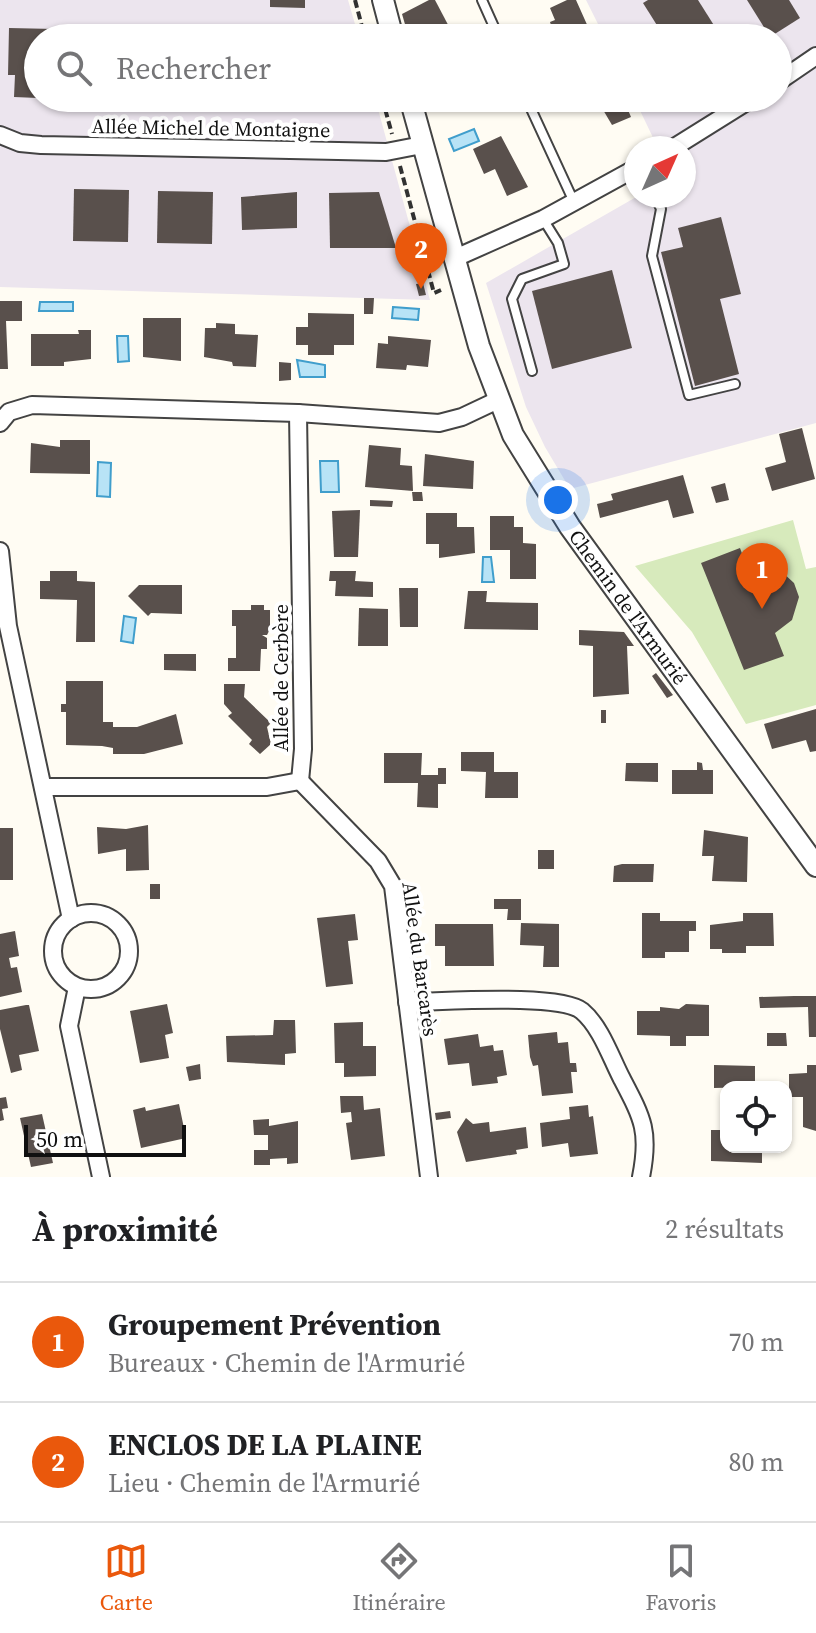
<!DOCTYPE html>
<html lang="fr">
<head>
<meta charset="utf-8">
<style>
	body { margin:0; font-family:"Source Serif 4",serif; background:#f2f2f2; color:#202124 }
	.controls { position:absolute; right:24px; bottom:24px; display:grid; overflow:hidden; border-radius:16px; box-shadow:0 2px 6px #0004 }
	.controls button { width:72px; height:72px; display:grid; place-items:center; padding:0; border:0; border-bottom:2px solid #e0e0e0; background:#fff; color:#202124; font:40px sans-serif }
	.compass { position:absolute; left:624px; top:136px; width:72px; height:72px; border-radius:50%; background:#fff; box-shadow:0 2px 6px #0004; rotate:45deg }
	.scale { position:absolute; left:24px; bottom:20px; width:162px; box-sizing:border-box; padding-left:8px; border:4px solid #101010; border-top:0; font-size:22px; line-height:28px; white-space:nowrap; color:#101010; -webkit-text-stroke:6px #fff; paint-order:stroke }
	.you { position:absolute; left:558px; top:500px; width:28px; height:28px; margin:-20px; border:6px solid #fff; border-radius:50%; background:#1a73e8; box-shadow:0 0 0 12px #1a73e833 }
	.badge { display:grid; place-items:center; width:52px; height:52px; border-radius:50%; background:#ea580c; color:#fff; font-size:26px; font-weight:700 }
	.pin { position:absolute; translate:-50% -66px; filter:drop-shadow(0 2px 4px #0008) }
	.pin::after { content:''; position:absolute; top:42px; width:28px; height:24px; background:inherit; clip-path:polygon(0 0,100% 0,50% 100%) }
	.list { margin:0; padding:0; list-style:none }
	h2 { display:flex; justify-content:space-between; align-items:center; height:104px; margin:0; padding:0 32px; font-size:34px }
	h2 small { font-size:26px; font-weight:400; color:#757577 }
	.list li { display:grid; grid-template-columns:52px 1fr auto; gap:24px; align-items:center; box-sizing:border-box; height:120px; padding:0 32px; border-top:2px solid #e0e0e0 }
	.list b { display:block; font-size:30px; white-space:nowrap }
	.list p { margin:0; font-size:26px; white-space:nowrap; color:#757577 }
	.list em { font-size:26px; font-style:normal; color:#757577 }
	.icon { flex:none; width:44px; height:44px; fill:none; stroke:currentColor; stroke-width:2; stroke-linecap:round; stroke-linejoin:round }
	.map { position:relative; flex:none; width:816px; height:1177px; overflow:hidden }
	.search { position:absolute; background:#fff; box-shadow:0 2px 6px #0004; left:24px; right:24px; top:24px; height:88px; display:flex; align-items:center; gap:20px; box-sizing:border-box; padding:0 28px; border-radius:44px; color:#757577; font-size:30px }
	.sheet { height:344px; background:#fff }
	nav { display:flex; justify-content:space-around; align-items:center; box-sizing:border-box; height:112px; border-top:2px solid #e0e0e0; background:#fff; font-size:22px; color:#757577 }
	nav a { display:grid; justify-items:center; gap:4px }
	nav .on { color:#ea580c }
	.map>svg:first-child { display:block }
	.industrial { fill:#ece5ee }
	.green { fill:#d7eabc }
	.water { fill:#b8e3f6; stroke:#409ecc; stroke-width:2 }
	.building { fill:#59504c }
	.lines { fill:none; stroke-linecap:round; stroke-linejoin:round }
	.service-casing { stroke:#434343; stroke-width:12 }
	.minor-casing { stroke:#434343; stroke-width:20 }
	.tertiary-casing { stroke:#434343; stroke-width:24 }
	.path { stroke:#323232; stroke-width:4; stroke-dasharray:8 4; stroke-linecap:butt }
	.service { stroke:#fff; stroke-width:8 }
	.minor { stroke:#fff; stroke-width:16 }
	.tertiary { stroke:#fff; stroke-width:20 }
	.labels { text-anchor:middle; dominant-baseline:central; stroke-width:8; stroke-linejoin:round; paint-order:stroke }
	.street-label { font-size:20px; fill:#101010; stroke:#fff }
</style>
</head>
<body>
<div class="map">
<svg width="816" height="1177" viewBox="0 0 816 1177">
	<rect width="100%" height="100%" fill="#fffcf3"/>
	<g class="industrial">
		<polygon points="0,0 348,0 359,38 38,38 38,98 375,98 430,300 0,287"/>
		<polygon points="586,0 816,0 816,423 570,489 545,447 526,407 486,283 638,196 684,196 684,148 658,148 634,98 778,98 778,38 605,38"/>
	</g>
	<polygon class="green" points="793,520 806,569 816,567 816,705 746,724 692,632 635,566"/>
	<g class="water">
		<polygon points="474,129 479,141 454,151 449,139"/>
		<polygon points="40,302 73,302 73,311 39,311"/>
		<polygon points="393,307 419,309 418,320 392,318"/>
		<polygon points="117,336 128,336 129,361 118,362"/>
		<polygon points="297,360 325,365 325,377 300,377"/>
		<polygon points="320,461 338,461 339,492 321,492"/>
		<polygon points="98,462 111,463 110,497 97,496"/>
		<polygon points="483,557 491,557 494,582 482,582"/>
		<polygon points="124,616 136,618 133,643 121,641"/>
	</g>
	<g class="building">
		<polygon points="270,0 305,0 305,8 270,7"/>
		<polygon points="429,0 435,0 455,38 409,38 402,14"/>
		<polygon points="567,0 576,0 593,38 555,38 550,22 555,20 550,8"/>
		<polygon points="648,0 698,0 722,38 665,38 643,3"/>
		<polygon points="747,0 789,0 800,18 770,37"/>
		<polygon points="84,27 147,29 147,38 84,38"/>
		<polygon points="9,28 55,29 55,38 38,38 38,98 14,97 15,75 8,75"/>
		<polygon points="202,33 261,34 261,38 202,38"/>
		<polygon points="201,98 259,98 259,109 200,107"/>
		<polygon points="287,98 336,98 336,106 287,104"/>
		<polygon points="596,98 623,98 631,117 612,125"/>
		<polygon points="501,136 528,187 507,196 495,169 484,174 473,149"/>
		<polygon points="74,189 129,190 128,242 73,241"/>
		<polygon points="158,191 213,192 212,244 157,243"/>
		<polygon points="297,192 297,228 242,230 241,197"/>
		<polygon points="379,192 396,248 330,248 329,193"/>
		<polygon points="721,217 741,294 720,299 739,374 695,386 661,252 683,247 678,228"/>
		<polygon points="612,270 632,348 552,369 532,291"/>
		<polygon points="423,283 426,295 419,296 416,284"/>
		<polygon points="364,298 374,298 373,314 364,314"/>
		<polygon points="0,301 22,301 22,321 6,321 8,369 0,369"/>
		<polygon points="308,313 354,314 354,345 334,345 334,355 308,355 308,345 296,345 296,327 308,327"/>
		<polygon points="143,318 181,318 181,361 143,357"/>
		<polygon points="216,323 235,324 235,334 258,335 256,367 233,366 232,362 204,357 205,328 216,328"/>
		<polygon points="78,330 91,330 91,359 64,362 64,366 31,366 31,334 79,334"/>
		<polygon points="388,336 431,340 428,367 407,365 406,370 376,368 378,343 388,344"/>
		<polygon points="279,362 291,363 291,380 279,381"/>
		<polygon points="802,428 815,479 772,491 765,468 786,462 779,434"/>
		<polygon points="60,440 90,440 90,474 30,473 31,443 60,447"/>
		<polygon points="369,445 401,448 400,465 412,466 413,491 365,487"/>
		<polygon points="425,454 474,461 473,489 423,486"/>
		<polygon points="683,475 694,513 673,518 668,500 600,518 597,504 613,500 611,494"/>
		<polygon points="725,483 729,500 716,503 711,487"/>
		<polygon points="412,492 422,492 423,501 413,501"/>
		<polygon points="370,500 393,501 392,507 370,506"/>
		<polygon points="360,510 358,557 334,557 332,511"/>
		<polygon points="426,513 457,513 457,527 474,527 475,553 439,558 439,544 426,544"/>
		<polygon points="490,516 514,516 514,527 523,527 523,543 536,544 536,579 510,579 510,550 490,550"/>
		<polygon points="740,548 748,570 768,567 782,572 794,583 799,597 792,620 775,633 784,656 744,670 701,563"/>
		<polygon points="50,571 77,571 77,581 95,582 95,642 76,642 77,600 40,599 40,581 50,581"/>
		<polygon points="330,571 356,571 355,581 373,582 373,597 335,596 336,581 329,581"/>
		<polygon points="139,585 182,585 182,614 151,613 148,616 128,596"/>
		<polygon points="399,588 418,588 418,627 400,627"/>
		<polygon points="468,591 487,591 486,602 538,603 538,630 464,629"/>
		<polygon points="251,605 264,605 264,610 270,610 270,629 267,635 262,635 267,638 267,649 261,649 260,671 228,671 228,658 236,658 236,626 232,626 232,610 251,610"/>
		<polygon points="359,608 388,609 388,646 358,646"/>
		<polygon points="579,630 624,632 634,646 627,646 629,694 593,697 593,646 579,645"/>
		<polygon points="164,654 196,654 196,671 164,670"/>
		<polygon points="656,673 673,695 667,698 652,676"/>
		<polygon points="66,681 103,681 103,722 113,722 113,727 137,727 176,714 183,744 144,754 113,754 113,748 102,746 66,745 66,712 61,712 61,704 66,704"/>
		<polygon points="224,684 245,684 244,697 271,723 267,727 271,744 260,754 249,744 252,740 228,716 232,713 224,704"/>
		<polygon points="816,709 816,751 810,752 806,740 772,749 764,724"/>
		<rect x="601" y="710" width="5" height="13"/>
		<polygon points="461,752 494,752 494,772 518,772 518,798 485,798 486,772 461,771"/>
		<polygon points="384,753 422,753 421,775 438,775 438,768 446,768 446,784 438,784 438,808 417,807 418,783 384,783"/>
		<polygon points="697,762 702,763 703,770 713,770 713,794 672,794 672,770 697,770"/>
		<polygon points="626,763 658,763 658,782 625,781"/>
		<polygon points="148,825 149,870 126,871 126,849 98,854 97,827 126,829"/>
		<rect x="0" y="828" width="13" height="52"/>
		<polygon points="704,830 748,837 747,882 712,881 714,856 702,856"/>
		<rect x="538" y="850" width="16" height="19"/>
		<polygon points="622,864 654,864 653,882 613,882 614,866"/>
		<rect x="150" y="884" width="10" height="15"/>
		<polygon points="494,899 521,899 521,920 507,920 508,909 494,909"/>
		<polygon points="642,913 660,913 660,921 696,921 696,931 689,931 689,952 665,952 665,958 642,958"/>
		<polygon points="743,913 773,913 774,946 746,946 746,953 722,953 722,949 710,949 710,925 743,921"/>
		<polygon points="355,914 358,940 348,941 353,984 326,987 317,918"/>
		<polygon points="521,923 559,924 559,967 543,967 544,946 520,945"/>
		<polygon points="435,924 493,924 494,966 445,966 445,946 435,946"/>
		<polygon points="15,931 19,956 9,958 11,968 17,967 22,992 0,997 0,934"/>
		<polygon points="794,996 816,996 816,1037 809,1037 808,1007 760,1008 759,997"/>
		<polygon points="167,1004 173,1033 165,1035 169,1058 140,1063 130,1011"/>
		<polygon points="686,1004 709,1005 709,1036 686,1036 686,1046 670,1046 670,1036 637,1035 637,1011 660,1011 660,1007 679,1009"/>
		<polygon points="26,1005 29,1005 39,1051 19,1055 22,1070 11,1073 0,1029 0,1010"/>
		<polygon points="274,1020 295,1020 296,1053 285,1054 285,1065 227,1062 226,1036 273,1035"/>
		<polygon points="363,1022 363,1046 376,1046 376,1076 344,1077 344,1063 335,1063 334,1023"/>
		<polygon points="557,1032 558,1043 568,1042 570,1063 576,1063 577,1072 571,1072 573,1093 542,1096 538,1065 533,1066 530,1057 528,1035"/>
		<polygon points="767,1033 786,1033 787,1046 767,1046"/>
		<polygon points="478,1034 480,1047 493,1045 494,1051 503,1050 507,1075 497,1077 498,1083 472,1086 469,1063 448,1065 444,1039"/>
		<polygon points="200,1064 201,1079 189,1081 186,1067"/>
		<polygon points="714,1065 755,1066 755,1087 714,1088"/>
		<polygon points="807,1065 816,1065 816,1131 803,1127 803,1097 789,1097 789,1074 807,1073"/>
		<polygon points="340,1096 363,1096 364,1110 380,1108 385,1156 351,1160 346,1123 352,1122 351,1112 341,1113"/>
		<polygon points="6,1097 8,1108 2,1109 4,1120 0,1121 0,1098"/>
		<polygon points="179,1104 186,1138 141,1148 133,1110 145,1107 146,1111"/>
		<polygon points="588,1105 589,1117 593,1116 598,1154 570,1157 568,1143 542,1147 540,1123 570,1119 569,1107"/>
		<polygon points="450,1111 451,1118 436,1120 435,1113"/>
		<polygon points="42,1114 53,1163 31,1167 20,1118"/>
		<polygon points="466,1118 473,1124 489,1122 490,1132 526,1127 528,1148 516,1150 517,1154 466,1162 457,1132"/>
		<polygon points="269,1119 269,1126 298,1121 298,1163 287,1164 287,1158 270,1159 270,1165 254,1165 254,1150 268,1150 268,1135 254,1135 253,1120"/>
		<polygon points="711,1130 726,1130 726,1147 762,1147 762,1163 711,1161"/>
	</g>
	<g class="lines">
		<defs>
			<g id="service">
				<polyline points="482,0 499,38"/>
				<polyline points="526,98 574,202"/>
				<polyline points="655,196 661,209 652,256 689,395 735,384"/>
				<polyline points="532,371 512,299 522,279 564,264 558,243 543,219"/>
			</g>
			<g id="minor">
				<polyline points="778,82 816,56"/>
				<polyline points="0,135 20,143 41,145 386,152 422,145"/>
				<polyline points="673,148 753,98"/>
				<polyline points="453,259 543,219 636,168"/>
				<polyline points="298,413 303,749 300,781"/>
				<polyline points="0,423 9,412 32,405 298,413 439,423 462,417 498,400"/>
				<polyline points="0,551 8,626 71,919"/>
				<polyline points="300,781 378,861 393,886 429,1177"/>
				<polyline points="43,787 267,787 300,781"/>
				<circle cx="91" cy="951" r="38"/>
				<polyline points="77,987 69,1026 101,1177"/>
				<path d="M 407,1002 C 440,1002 560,993 582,1011 C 601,1027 611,1058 622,1079 C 643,1119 650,1132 641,1177"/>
			</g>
			<g id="tertiary">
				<polyline points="383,0 393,38"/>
				<path id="s1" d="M 410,98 L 479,346 L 513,435 L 570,527 L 816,866"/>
			</g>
		</defs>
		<use href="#service" class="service-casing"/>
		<use href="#minor" class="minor-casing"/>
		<use href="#tertiary" class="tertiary-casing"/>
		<g class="path">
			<polyline points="355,0 365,38"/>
			<polyline points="382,98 392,134"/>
			<polyline points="400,166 434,293 441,290"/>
		</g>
		<use href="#service" class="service"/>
		<use href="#minor" class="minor"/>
		<use href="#tertiary" class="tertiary"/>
	</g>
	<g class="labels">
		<g class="street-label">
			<text transform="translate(211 128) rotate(1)">Allée Michel de Montaigne</text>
			<text stroke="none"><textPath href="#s1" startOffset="560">Chemin de l'Armurié</textPath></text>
			<text transform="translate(281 678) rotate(-90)">Allée de Cerbère</text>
			<text transform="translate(420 959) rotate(82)">Allée du Barcarès</text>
		</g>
	</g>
</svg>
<div class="controls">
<button><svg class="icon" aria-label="locate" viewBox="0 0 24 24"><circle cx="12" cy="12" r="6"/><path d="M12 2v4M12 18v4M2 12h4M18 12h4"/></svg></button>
</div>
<svg class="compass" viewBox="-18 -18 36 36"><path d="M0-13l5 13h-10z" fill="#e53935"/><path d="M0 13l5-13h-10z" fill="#757577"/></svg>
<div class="scale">50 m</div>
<div class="you"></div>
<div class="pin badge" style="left:762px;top:609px">1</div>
<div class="pin badge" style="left:421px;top:289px">2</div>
<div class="search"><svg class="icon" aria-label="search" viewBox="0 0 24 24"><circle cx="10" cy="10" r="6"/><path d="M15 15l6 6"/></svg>Rechercher</div>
</div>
<section class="sheet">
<h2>À proximité<small>2 résultats</small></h2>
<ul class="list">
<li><span class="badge">1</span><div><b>Groupement Prévention</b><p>Bureaux · Chemin de l'Armurié</p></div><em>70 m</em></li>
<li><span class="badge">2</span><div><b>ENCLOS DE LA PLAINE</b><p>Lieu · Chemin de l'Armurié</p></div><em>80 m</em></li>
</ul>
</section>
<nav>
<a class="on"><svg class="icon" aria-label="map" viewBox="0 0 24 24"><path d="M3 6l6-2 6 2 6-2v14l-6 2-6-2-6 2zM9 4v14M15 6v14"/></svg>Carte</a>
<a><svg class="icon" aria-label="directions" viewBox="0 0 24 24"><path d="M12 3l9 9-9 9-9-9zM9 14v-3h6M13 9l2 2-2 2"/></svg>Itinéraire</a>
<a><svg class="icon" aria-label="saved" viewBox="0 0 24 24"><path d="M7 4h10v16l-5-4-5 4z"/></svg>Favoris</a>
</nav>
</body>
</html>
